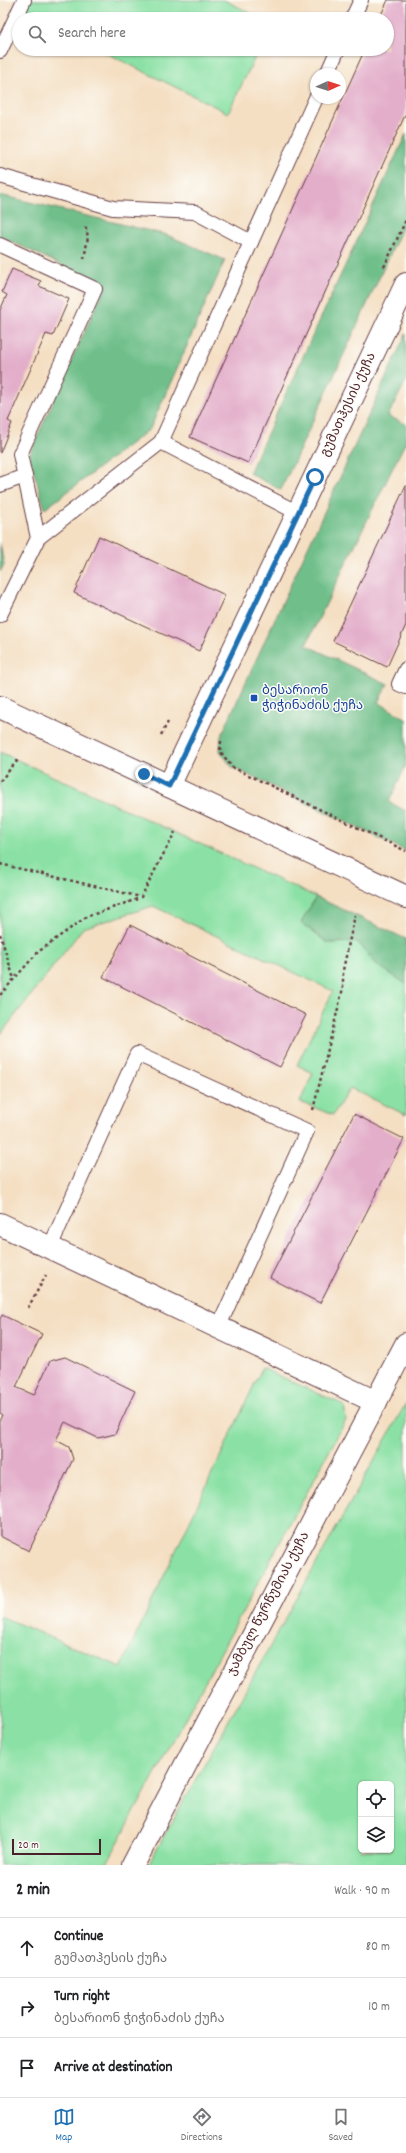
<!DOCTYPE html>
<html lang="en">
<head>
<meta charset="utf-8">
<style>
	body { margin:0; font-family:Dekko,"Noto Sans Georgian",sans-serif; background:#f6f6f6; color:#202124 }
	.controls { position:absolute; right:12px; bottom:12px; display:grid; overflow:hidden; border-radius:6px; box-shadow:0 1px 3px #0004 }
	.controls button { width:36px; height:36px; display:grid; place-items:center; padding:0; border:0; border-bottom:1px solid #e0e0e0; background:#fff; color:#202124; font:20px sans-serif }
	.compass { position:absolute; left:310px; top:68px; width:36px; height:36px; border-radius:50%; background:#fff; box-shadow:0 1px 3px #0004; rotate:87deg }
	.scale { position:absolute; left:12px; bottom:10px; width:89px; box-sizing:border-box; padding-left:4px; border:2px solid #4a1f2b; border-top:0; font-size:11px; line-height:14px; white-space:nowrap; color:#4a1f2b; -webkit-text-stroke:3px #fdfcf7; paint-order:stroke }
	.stop { position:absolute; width:12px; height:12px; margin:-9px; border:3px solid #1f6fb2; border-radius:50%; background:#fff }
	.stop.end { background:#1f6fb2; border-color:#fff; box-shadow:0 1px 4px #0008 }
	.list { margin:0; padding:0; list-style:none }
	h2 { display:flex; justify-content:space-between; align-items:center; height:52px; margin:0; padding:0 16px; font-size:17px }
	h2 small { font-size:13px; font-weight:400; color:#757577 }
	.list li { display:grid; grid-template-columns:26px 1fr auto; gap:12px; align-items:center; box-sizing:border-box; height:60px; padding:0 16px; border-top:1px solid #e0e0e0 }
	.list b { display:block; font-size:15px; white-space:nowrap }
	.list p { margin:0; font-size:13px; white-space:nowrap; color:#757577 }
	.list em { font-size:13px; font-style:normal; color:#757577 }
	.icon { flex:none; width:22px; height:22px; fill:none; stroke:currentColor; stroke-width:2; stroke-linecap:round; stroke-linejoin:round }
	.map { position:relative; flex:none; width:406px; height:1865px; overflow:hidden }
	.search { position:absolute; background:#fff; box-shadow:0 1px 3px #0004; left:12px; right:12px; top:12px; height:44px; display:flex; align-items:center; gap:10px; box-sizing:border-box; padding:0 14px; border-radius:22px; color:#757577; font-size:15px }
	.sheet { height:232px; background:#fff }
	nav { display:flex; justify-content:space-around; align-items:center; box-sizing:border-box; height:56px; border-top:1px solid #e0e0e0; background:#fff; font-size:11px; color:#757577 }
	nav a { display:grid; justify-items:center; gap:2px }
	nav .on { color:#1f6fb2 }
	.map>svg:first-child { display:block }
	.green { fill:#8be1a5; stroke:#6a8068; fill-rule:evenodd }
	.forest { fill:#70bf8a; stroke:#5d6f5a }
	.building { fill:#e3aeca }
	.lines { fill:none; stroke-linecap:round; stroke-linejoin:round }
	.lane-casing { stroke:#643c42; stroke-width:16 }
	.street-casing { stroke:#643c42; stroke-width:24 }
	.secondary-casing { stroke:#643c42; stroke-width:24 }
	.path { stroke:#643c42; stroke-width:2.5; stroke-dasharray:3 3; stroke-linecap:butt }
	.lane { stroke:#fff; stroke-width:14 }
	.street { stroke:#fff; stroke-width:22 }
	.secondary { stroke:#fff; stroke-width:22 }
	.route { stroke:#1f6fb2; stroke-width:5 }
	.transit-dot { fill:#1a4fb4; stroke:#fdfcf7; stroke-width:1.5 }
	.labels { text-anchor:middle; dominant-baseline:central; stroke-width:3; stroke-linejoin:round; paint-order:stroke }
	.street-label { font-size:13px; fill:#4a1f2b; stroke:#fdfcf7 }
	.transit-label { font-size:13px; fill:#164399; stroke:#fdfcf7; text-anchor:start }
</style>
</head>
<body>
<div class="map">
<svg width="406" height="1865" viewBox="0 0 406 1865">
	<rect width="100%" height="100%" fill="#fdfcf7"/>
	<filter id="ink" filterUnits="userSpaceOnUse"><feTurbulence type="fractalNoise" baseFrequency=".025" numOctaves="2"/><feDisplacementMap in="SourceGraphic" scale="8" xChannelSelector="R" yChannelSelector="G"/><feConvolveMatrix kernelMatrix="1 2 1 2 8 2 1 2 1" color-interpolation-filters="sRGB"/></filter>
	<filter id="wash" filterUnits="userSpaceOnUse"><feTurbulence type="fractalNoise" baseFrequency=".012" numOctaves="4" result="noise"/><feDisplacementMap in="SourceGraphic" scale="16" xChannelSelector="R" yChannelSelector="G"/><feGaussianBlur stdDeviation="0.9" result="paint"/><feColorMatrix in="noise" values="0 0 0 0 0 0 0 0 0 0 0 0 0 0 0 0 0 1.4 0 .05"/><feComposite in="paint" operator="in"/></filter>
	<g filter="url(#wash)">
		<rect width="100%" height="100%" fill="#f4dfc3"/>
		<g class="green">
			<polygon points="29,0 224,0 263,19 37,19 23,12"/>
			<polygon points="98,49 259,49 228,113"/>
			<polygon points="0,752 316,897 301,923 328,943 358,942 376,964 406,984 406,1115 350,1088 333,1115 300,1102 313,1073 297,1065 333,991 153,906 83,928 0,1035"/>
			<polygon points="262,1368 344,1405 346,1420 106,1865 0,1865 0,1616 121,1667"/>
			<path d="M 406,1403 L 406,1865 L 148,1865 ZM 361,1784 L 391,1784 L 391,1850 L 361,1850 Z"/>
		</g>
		<g class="forest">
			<polygon points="406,134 406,220 281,490 249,473"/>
			<polygon points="0,195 167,235 225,260 150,429 45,509 29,455 105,286 0,236"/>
			<polygon points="406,334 406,381 388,416 406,424 406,441 306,645 388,684 378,702 406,719 406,765 389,802 406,811 406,851 232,767 220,751 221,736"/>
			<polygon points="0,543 4,565 0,572"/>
			<polygon points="316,897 406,939 406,984 376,964 358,942 328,943 301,923"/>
		</g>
		<g id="blocks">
			<g class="building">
				<polygon points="388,0 406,0 406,113 248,463 190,437 365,49 387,49 387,19 379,19"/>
				<polygon points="12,269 41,281 39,286 69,299 53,336 46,334 8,421 12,423 0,453 0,310 7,295 2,292"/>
				<polygon points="406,485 406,625 387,667 333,641"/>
				<polygon points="99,536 225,595 199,651 74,593"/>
				<polygon points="130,925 306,1015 280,1067 103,977"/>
				<polygon points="354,1114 404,1139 320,1303 270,1278"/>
				<polygon points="2,1315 42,1334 16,1387 34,1395 50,1361 65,1357 135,1391 115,1434 98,1438 65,1422 56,1440 69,1447 73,1459 29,1551 0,1536 0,1421 3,1415 0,1413 0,1319"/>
			</g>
		</g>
	</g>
	<g filter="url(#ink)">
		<use href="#blocks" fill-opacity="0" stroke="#643c42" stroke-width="1"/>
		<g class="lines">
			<defs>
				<g id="lane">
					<polyline points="352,19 361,0"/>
					<polyline points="0,51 24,0"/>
					<polyline points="327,74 338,49"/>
					<polyline points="0,176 113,208 195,212 251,242"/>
					<polyline points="0,245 95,289 20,454 38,538 0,615"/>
					<polyline points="0,485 25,476"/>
					<polyline points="298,513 161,442 316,98"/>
					<polyline points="38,538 161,442"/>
					<polyline points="406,669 399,684 406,687"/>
					<polyline points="50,1247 137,1054 307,1131 218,1328"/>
				</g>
				<g id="street">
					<polyline points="0,1224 376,1402"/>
					<polyline points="133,1865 406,1344"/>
				</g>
				<g id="secondary">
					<polyline points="0,707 406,897"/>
					<polyline points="169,786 406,284"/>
				</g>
			</defs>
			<use href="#lane" class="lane-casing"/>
			<use href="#street" class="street-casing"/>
			<use href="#secondary" class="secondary-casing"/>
			<g class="path">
				<polyline points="84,259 88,237 85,224"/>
				<polyline points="384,267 406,220"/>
				<polyline points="161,735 168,722"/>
				<polyline points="221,741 220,751 232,767 406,851"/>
				<polyline points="0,781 18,760"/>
				<polyline points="0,864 141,897 175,832"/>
				<polyline points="0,934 14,979"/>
				<polyline points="0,995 38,952 86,917 140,898"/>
				<polyline points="313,1110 343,988 343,970 355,915"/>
				<polyline points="28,1308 46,1275"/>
			</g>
			<use href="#lane" class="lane"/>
			<use href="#street" class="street"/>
			<use href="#secondary" class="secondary"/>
		</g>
	</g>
	<g class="lines" filter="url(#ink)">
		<polyline class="route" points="144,774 169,786 315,477"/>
	</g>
	<rect class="transit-dot" x="250" y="694" width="8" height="8" rx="2"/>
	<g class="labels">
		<g class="street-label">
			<text transform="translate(349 405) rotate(-65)">გუმათჰესის ქუჩა</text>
			<text transform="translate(269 1604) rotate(-62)">ჯამბულ წურწუმიას ქუჩა</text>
		</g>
		<g class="transit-label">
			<text x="262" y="691">ბესარიონ<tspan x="262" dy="15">ჭიჭინაძის ქუჩა</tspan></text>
		</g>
	</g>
</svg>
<div class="controls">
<button><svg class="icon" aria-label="locate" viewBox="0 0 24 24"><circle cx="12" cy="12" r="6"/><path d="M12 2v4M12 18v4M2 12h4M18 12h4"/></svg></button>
<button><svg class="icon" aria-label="layers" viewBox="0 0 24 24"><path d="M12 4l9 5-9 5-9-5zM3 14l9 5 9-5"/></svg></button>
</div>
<svg class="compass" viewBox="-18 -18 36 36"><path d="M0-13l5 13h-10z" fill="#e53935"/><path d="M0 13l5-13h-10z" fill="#757577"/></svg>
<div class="scale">20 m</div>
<div class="stop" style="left:315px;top:477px"></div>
<div class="stop end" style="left:144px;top:774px"></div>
<div class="search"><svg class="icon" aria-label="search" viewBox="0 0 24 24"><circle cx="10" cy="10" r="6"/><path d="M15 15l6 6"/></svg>Search here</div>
</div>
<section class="sheet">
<h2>2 min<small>Walk · 90 m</small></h2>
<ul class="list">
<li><svg class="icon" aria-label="ahead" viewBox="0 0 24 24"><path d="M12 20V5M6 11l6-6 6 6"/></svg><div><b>Continue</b><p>გუმათჰესის ქუჩა</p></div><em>80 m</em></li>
<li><svg class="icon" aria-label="right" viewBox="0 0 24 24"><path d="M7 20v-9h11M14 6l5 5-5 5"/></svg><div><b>Turn right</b><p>ბესარიონ ჭიჭინაძის ქუჩა</p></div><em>10 m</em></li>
<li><svg class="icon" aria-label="arrive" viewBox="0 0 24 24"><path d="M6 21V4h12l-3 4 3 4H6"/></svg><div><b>Arrive at destination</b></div></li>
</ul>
</section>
<nav>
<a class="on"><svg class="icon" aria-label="map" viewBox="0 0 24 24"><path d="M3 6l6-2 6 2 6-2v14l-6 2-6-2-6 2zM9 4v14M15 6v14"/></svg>Map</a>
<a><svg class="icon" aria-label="directions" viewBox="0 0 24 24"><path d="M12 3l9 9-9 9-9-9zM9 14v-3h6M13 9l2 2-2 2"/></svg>Directions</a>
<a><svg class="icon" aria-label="saved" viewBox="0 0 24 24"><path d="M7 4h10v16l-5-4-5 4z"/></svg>Saved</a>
</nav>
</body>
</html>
